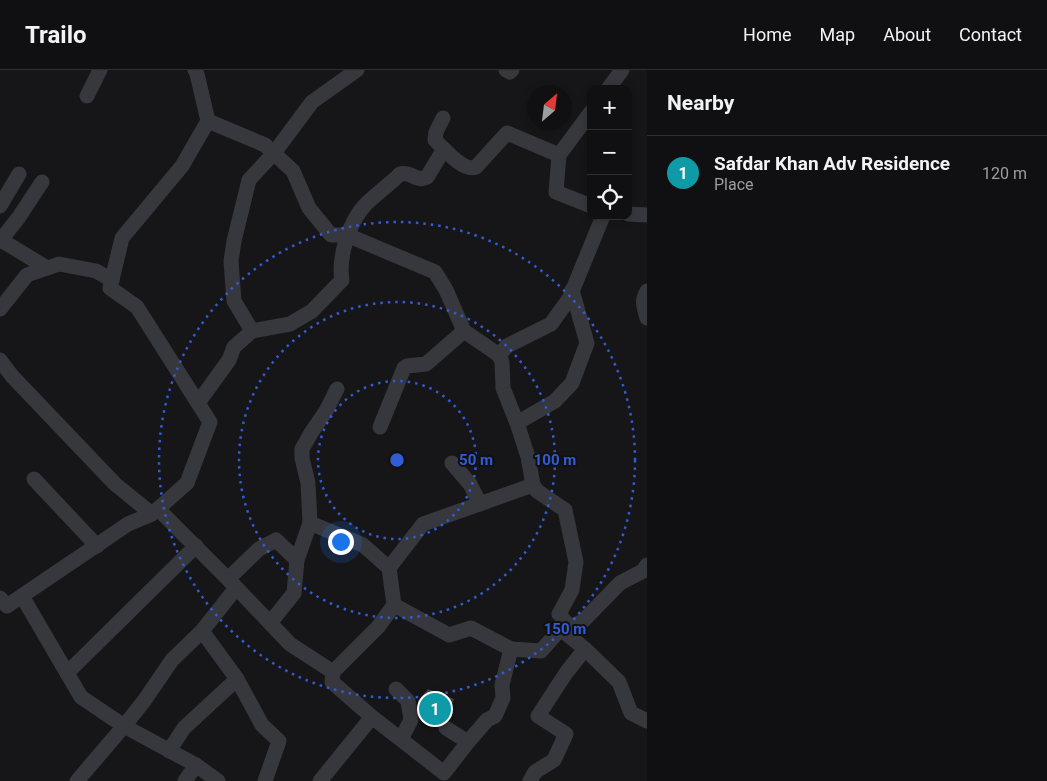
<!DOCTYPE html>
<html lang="en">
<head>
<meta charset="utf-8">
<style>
	body { margin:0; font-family:Roboto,sans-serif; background:#19191b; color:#f1f3f6 }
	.controls { position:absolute; right:15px; top:15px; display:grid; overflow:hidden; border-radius:10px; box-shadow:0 2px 8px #0003 }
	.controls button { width:45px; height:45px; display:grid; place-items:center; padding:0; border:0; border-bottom:1px solid #303032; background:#101012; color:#f1f3f6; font:25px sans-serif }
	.compass { position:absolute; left:527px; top:15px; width:45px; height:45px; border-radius:50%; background:#101012; box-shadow:0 2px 8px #0003; rotate:28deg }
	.you { position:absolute; left:340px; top:471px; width:18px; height:18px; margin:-12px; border:4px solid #fff; border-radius:50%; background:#1a73e8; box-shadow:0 0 0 8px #1a73e833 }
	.badge { display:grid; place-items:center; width:32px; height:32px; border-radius:50%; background:#2563eb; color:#fff; font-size:16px; font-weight:700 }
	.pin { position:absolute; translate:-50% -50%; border:2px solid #fff; box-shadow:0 1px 5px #0006 }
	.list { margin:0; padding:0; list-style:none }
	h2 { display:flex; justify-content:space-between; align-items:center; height:65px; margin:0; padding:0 20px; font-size:21px }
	h2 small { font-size:16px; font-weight:400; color:#9c9d9f }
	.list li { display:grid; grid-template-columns:32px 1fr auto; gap:15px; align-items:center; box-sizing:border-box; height:75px; padding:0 20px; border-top:1px solid #303032 }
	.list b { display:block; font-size:19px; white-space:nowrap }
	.list p { margin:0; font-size:16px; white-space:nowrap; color:#9c9d9f }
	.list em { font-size:16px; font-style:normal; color:#9c9d9f }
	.icon { flex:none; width:28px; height:28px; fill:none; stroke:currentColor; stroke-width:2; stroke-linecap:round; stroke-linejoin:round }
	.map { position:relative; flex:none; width:647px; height:711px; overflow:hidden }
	header { display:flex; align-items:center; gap:30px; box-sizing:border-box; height:70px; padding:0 25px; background:#101012; border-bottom:1px solid #303032 }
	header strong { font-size:24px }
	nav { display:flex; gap:28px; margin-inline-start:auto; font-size:18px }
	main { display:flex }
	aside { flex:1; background:#101012 }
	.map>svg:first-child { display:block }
	.building { fill:#404145 }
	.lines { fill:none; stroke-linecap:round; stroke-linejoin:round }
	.minor { stroke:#37383d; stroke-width:15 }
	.ring { fill:none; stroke:#325cd3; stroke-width:2.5; stroke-dasharray:2.5 5 }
	.centre { fill:#325cd3; stroke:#111113; stroke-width:2.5 }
	.ring-label { font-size:15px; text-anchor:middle; font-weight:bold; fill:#325cd3; stroke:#111113; stroke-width:4; stroke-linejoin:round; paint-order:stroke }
</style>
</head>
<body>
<header>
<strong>Trailo</strong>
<nav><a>Home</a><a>Map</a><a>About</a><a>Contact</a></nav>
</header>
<main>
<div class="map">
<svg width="647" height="711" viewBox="0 0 647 711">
	<rect width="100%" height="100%" fill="#161618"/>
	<polygon class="building" points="428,619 454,629 448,649 441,650 437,655 422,647 418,631"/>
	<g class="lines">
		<g class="minor">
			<polyline points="195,0 197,4 208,51 265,75 293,101 309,138 331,165 347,165 435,202 446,220 464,261 499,285"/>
			<path d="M 357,0 L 312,32 L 274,83 L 249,110 L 234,171 L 231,191 L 234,231 L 252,261 L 290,254 L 312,241 L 342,210 C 338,188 349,152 365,135 C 376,124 389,115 400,104 C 411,101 418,113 427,107 L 444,79"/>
			<polyline points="506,0 510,2 512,0"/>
			<polyline points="608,19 622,0"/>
			<polyline points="87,26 100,0"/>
			<polyline points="591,42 559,85 556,122 591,136"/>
			<path d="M 443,48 L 436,62 L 435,70 C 444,79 463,102 476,97 L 507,63 L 559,85"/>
			<polyline points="0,136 19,104"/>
			<polyline points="628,144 647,145"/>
			<polyline points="1,170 47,198"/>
			<polyline points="0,171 19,147 42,112"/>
			<path d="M 647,221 C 641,231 644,237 647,248"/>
			<polyline points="0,239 27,205 59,194 96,201 112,210"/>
			<polyline points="0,290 12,306 115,414 152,444 187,413 210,352 137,237 110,218 122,168 182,96 208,51"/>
			<polyline points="198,333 229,290 234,277 252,261"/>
			<polyline points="517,353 555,331 572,313 587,273 572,220"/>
			<polyline points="380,357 404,298 407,296 426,294 464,261"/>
			<polyline points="452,393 470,414 480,434"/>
			<polyline points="34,409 97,476"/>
			<polyline points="158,439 228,509 259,479 276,470 297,490 310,453 308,413 302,388 302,379 311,363 326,341 337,319"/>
			<polyline points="389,498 423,454 533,415"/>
			<polyline points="229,510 270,553 294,523 297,490"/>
			<polyline points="22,526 81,627 124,656 144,631 172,590 202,561 236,518"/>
			<polyline points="0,528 7,536 128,454 152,444"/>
			<polyline points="394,535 449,565 471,558 511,579"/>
			<polyline points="270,553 290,574 333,602 378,557 394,535 389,498 363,475 310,453"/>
			<polyline points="570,557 559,544 572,520 576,492 565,440 537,421 533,415 528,387 517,353 503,318 502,292 499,285 507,276 551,254 569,229 603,146"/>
			<polyline points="202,561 237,609 262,655 279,671 265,711"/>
			<polyline points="563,561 585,579 619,612 631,643 647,651"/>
			<polyline points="333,602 332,612 372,647 444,703 468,672"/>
			<polyline points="67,603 196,476"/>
			<polyline points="396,619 408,631 411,650 401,669"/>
			<polyline points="446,658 468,672 487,650 495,646 503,628 502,615 511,579 541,581 556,564 583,551 620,513 643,501 647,495"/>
			<polyline points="169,681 184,658 237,609"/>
			<polyline points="77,711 124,656 196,695 218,711"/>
			<polyline points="185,711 196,695"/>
			<polyline points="320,711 372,647"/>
			<polyline points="530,711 535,702 554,690 566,664 538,646 566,603 585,579"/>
		</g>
	</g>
	<g class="ring">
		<circle cx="397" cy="390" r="79"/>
		<circle cx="397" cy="390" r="158"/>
		<circle cx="397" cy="390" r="238"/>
	</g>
	<circle cx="397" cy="390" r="8" class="centre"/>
	<g class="ring-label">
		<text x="476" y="395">50 m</text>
		<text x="555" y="395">100 m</text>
		<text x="565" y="564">150 m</text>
	</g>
</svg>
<div class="controls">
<button>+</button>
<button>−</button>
<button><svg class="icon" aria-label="locate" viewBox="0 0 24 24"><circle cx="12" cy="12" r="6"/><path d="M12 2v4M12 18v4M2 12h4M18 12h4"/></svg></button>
</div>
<svg class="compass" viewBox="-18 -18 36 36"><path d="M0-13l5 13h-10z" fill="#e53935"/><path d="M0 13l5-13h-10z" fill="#9c9d9f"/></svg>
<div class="you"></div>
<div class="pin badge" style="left:435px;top:639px;background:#0f9aa8">1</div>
</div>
<aside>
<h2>Nearby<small></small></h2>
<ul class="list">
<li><span class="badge" style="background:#0f9aa8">1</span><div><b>Safdar Khan Adv Residence</b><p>Place</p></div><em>120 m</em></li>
</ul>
</aside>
</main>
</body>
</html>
